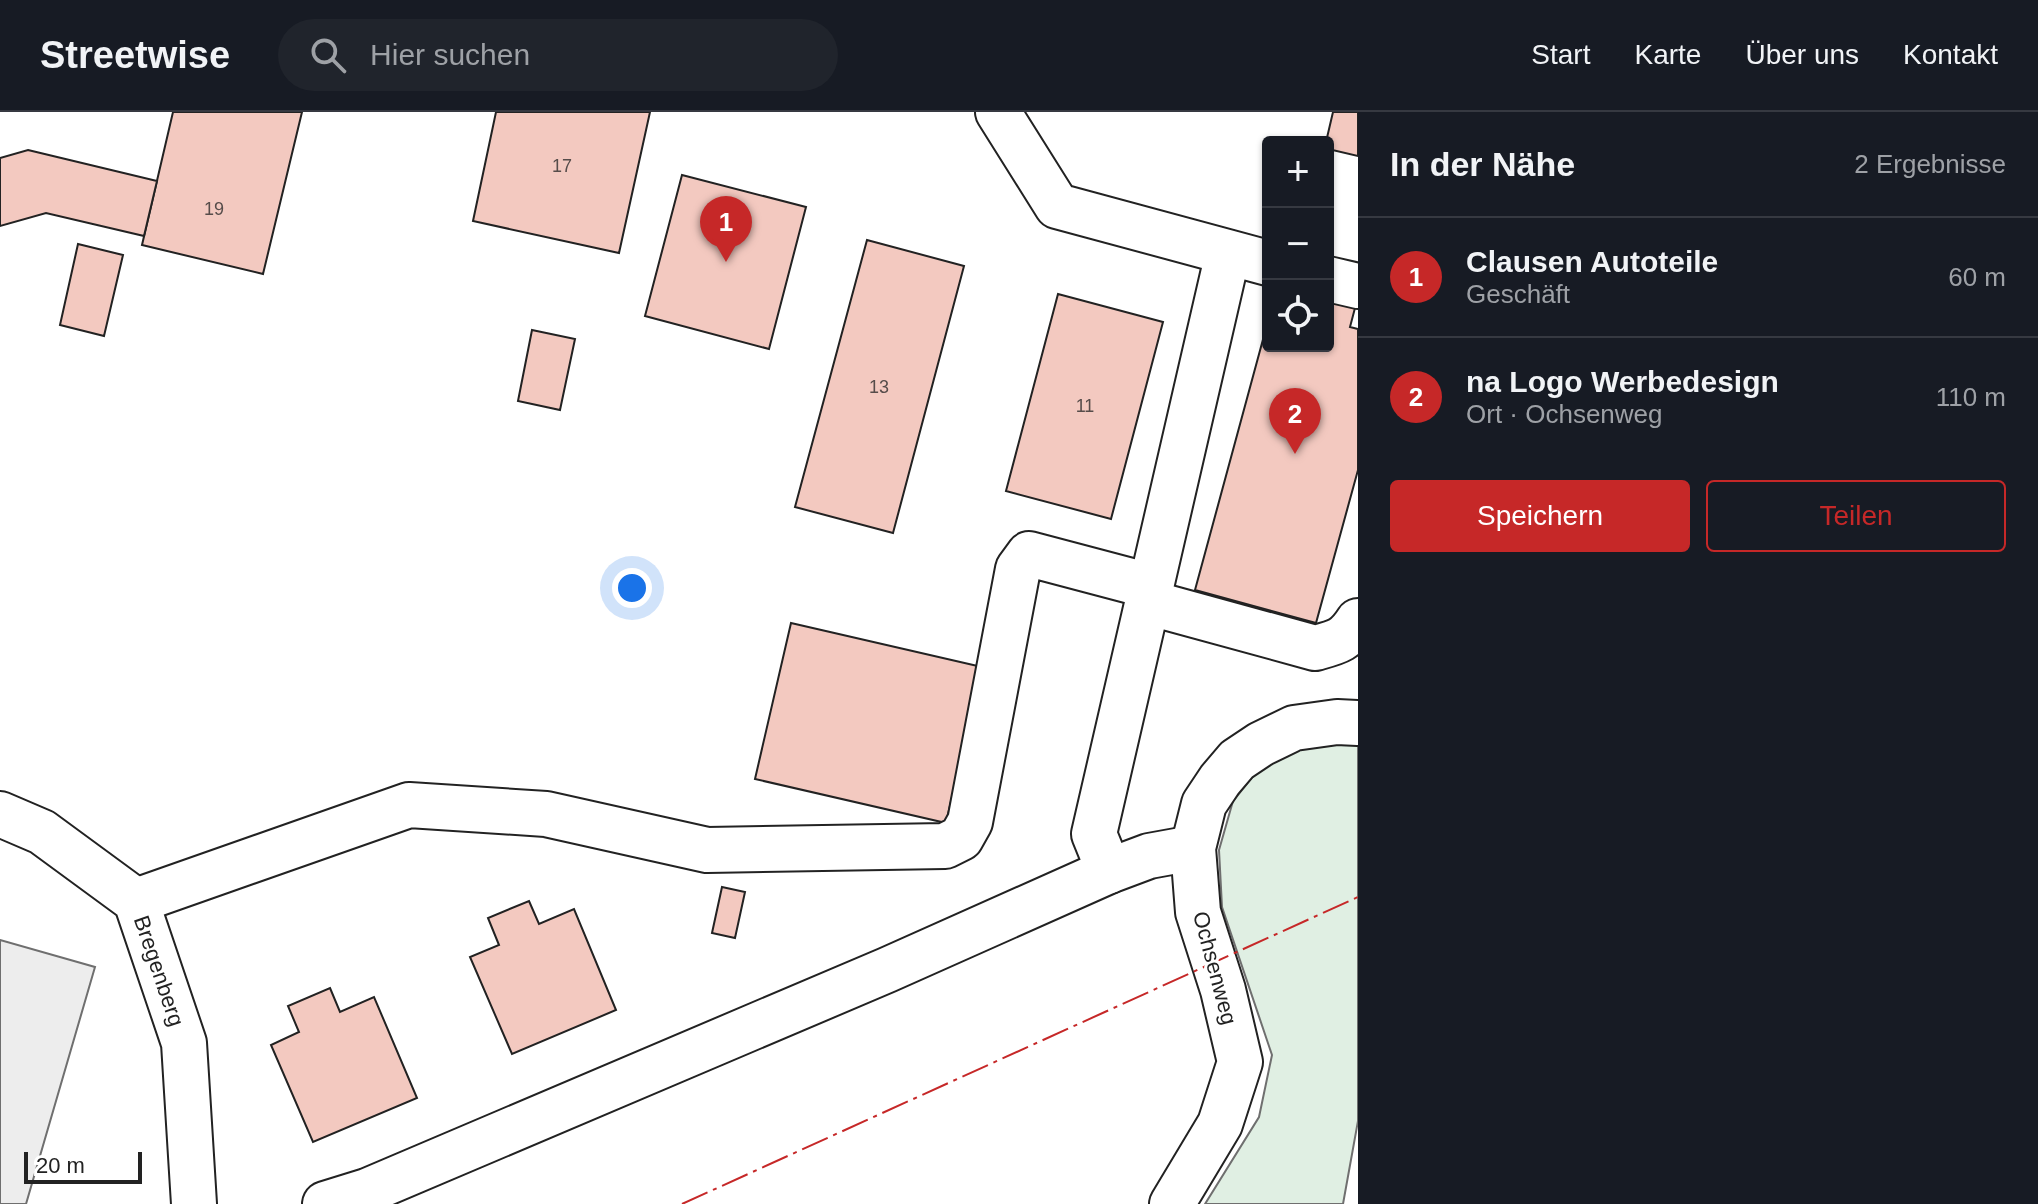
<!DOCTYPE html>
<html lang="de">
<head>
<meta charset="utf-8">
<style>
	body { margin:0; font-family:Arial,sans-serif; background:#20242c; color:#f1f3f6 }
	.controls { position:absolute; right:24px; top:24px; display:grid; overflow:hidden; border-radius:8px; box-shadow:0 2px 6px #0004 }
	.controls button { width:72px; height:72px; display:grid; place-items:center; padding:0; border:0; border-bottom:2px solid #363941; background:#171b24; color:#f1f3f6; font:40px sans-serif }
	.scale { position:absolute; left:24px; bottom:20px; width:118px; box-sizing:border-box; padding-left:8px; border:4px solid #222; border-top:0; font-size:22px; line-height:28px; white-space:nowrap; color:#222; -webkit-text-stroke:6px #fff; paint-order:stroke }
	.you { position:absolute; left:632px; top:476px; width:28px; height:28px; margin:-20px; border:6px solid #fff; border-radius:50%; background:#1a73e8; box-shadow:0 0 0 12px #1a73e833 }
	.badge { display:grid; place-items:center; width:52px; height:52px; border-radius:50%; background:#c62828; color:#fff; font-size:26px; font-weight:700 }
	.pin { position:absolute; translate:-50% -66px; filter:drop-shadow(0 2px 4px #0008) }
	.pin::after { content:''; position:absolute; top:42px; width:28px; height:24px; background:inherit; clip-path:polygon(0 0,100% 0,50% 100%) }
	.list { margin:0; padding:0; list-style:none }
	h2 { display:flex; justify-content:space-between; align-items:center; height:104px; margin:0; padding:0 32px; font-size:34px }
	h2 small { font-size:26px; font-weight:400; color:#9ea1a6 }
	.list li { display:grid; grid-template-columns:52px 1fr auto; gap:24px; align-items:center; box-sizing:border-box; height:120px; padding:0 32px; border-top:2px solid #363941 }
	.list b { display:block; font-size:30px; white-space:nowrap }
	.list p { margin:0; font-size:26px; white-space:nowrap; color:#9ea1a6 }
	.list em { font-size:26px; font-style:normal; color:#9ea1a6 }
	.actions { display:flex; gap:16px; padding:24px 32px }
	.actions a { flex:1; padding:18px 0; border:2px solid #c62828; border-radius:8px; text-align:center; font-size:28px; color:#c62828 }
	.actions .main { background:#c62828; color:#fff }
	.icon { flex:none; width:44px; height:44px; fill:none; stroke:currentColor; stroke-width:2; stroke-linecap:round; stroke-linejoin:round }
	.map { position:relative; flex:none; width:1358px; height:1092px; overflow:hidden }
	header { display:flex; align-items:center; gap:48px; box-sizing:border-box; height:112px; padding:0 40px; background:#171b24; border-bottom:2px solid #363941 }
	header strong { font-size:38px }
	nav { display:flex; gap:44px; margin-inline-start:auto; font-size:28px }
	.search { width:560px; height:72px; background:#20242c; display:flex; align-items:center; gap:20px; box-sizing:border-box; padding:0 28px; border-radius:44px; color:#9ea1a6; font-size:30px }
	main { display:flex }
	aside { flex:1; background:#171b24 }
	.map>svg:first-child { display:block }
	.green { fill:#e0efe3; stroke:#6f6f6f; stroke-width:2 }
	.parking { fill:#ededed; stroke:#6f6f6f; stroke-width:2 }
	.building { fill:#f3c9c0; stroke:#222; stroke-width:2 }
	.lines { fill:none; stroke-linecap:round; stroke-linejoin:round }
	.minor-casing { stroke:#222; stroke-width:48 }
	.minor { stroke:#fff; stroke-width:44 }
	.power { stroke:#c62828; stroke-width:2; stroke-dasharray:28 6 4 6; stroke-linecap:butt }
	.labels { text-anchor:middle; dominant-baseline:central; stroke-width:6; stroke-linejoin:round; paint-order:stroke }
	.number-label { font-size:18px; fill:#564c4a }
	.street-label { font-size:22px; fill:#222; stroke:#fff }
</style>
</head>
<body>
<header>
<strong>Streetwise</strong>
<div class="search"><svg class="icon" aria-label="search" viewBox="0 0 24 24"><circle cx="10" cy="10" r="6"/><path d="M15 15l6 6"/></svg>Hier suchen</div>
<nav><a>Start</a><a>Karte</a><a>Über uns</a><a>Kontakt</a></nav>
</header>
<main>
<div class="map">
<svg width="1358" height="1092" viewBox="0 0 1358 1092">
	<rect width="100%" height="100%" fill="#fff"/>
	<polygon class="green" points="1358,626 1358,1009 1343,1092 1205,1092 1259,1005 1272,943 1222,795 1219,738 1233,689 1258,658 1313,627"/>
	<polygon class="parking" points="0,828 95,855 26,1092 0,1092"/>
	<g class="building">
		<polygon points="173,0 302,0 263,162 142,133"/>
		<polygon points="496,0 650,0 619,141 473,109"/>
		<polygon points="1333,0 1358,0 1358,44 1328,37 1328,30 1326,30"/>
		<polygon points="28,38 157,69 144,124 46,101 0,114 0,46"/>
		<polygon points="682,63 806,95 769,237 645,204"/>
		<polygon points="867,128 964,154 893,421 795,395"/>
		<polygon points="78,132 123,143 104,224 60,213"/>
		<polygon points="1058,182 1163,210 1111,407 1006,379"/>
		<polygon points="1328,189 1355,196 1350,215 1358,217 1358,358 1316,511 1195,478 1268,209 1268,234 1328,234"/>
		<polygon points="532,218 575,227 560,298 518,289"/>
		<polygon points="791,511 982,555 946,711 755,667"/>
		<polygon points="722,775 745,780 735,826 712,821"/>
		<polygon points="529,789 539,812 574,797 616,898 512,942 470,845 499,833 488,806"/>
		<polygon points="330,876 340,900 374,885 417,986 313,1030 271,933 299,920 288,894"/>
	</g>
	<g class="lines">
		<defs>
			<g id="minor">
				<polyline points="998,0 1057,94 1268,151"/>
				<polyline points="1328,167 1358,174"/>
				<path d="M 1147,490 L 1315,536 C 1337,530 1345,529 1358,509"/>
				<path id="s1" d="M 0,702 L 42,720 L 136,789 L 184,931 L 194,1092"/>
				<polyline points="1109,759 1094,722 1228,141"/>
				<polyline points="136,789 409,693 546,702 707,738 945,734 961,726 970,710 1018,457 1029,442 1150,474"/>
				<polyline points="325,1092 367,1079 887,858 1109,759 1149,744 1193,736"/>
				<polyline points="1172,1092 1220,1012 1240,950 1223,878 1198,800 1193,736 1204,692 1220,668 1237,648 1261,632 1294,616 1337,610 1358,611"/>
			</g>
		</defs>
		<use href="#minor" class="minor-casing"/>
		<use href="#minor" class="minor"/>
		<polyline class="power" points="682,1092 1358,785"/>
	</g>
	<g class="labels">
		<g class="number-label">
			<text x="562" y="54">17</text>
			<text x="214" y="97">19</text>
			<text x="879" y="275">13</text>
			<text x="1085" y="294">11</text>
		</g>
		<g class="street-label">
			<text transform="translate(1215 856) rotate(75)">Ochsenweg</text>
			<text stroke="none"><textPath href="#s1" startOffset="236">Bregenberg</textPath></text>
		</g>
	</g>
</svg>
<div class="controls">
<button>+</button>
<button>−</button>
<button><svg class="icon" aria-label="locate" viewBox="0 0 24 24"><circle cx="12" cy="12" r="6"/><path d="M12 2v4M12 18v4M2 12h4M18 12h4"/></svg></button>
</div>
<div class="scale">20 m</div>
<div class="you"></div>
<div class="pin badge" style="left:726px;top:150px">1</div>
<div class="pin badge" style="left:1295px;top:342px">2</div>
</div>
<aside>
<h2>In der Nähe<small>2 Ergebnisse</small></h2>
<ul class="list">
<li><span class="badge">1</span><div><b>Clausen Autoteile</b><p>Geschäft</p></div><em>60 m</em></li>
<li><span class="badge">2</span><div><b>na Logo Werbedesign</b><p>Ort · Ochsenweg</p></div><em>110 m</em></li>
</ul>
<div class="actions"><a class="main">Speichern</a><a>Teilen</a></div>
</aside>
</main>
</body>
</html>
